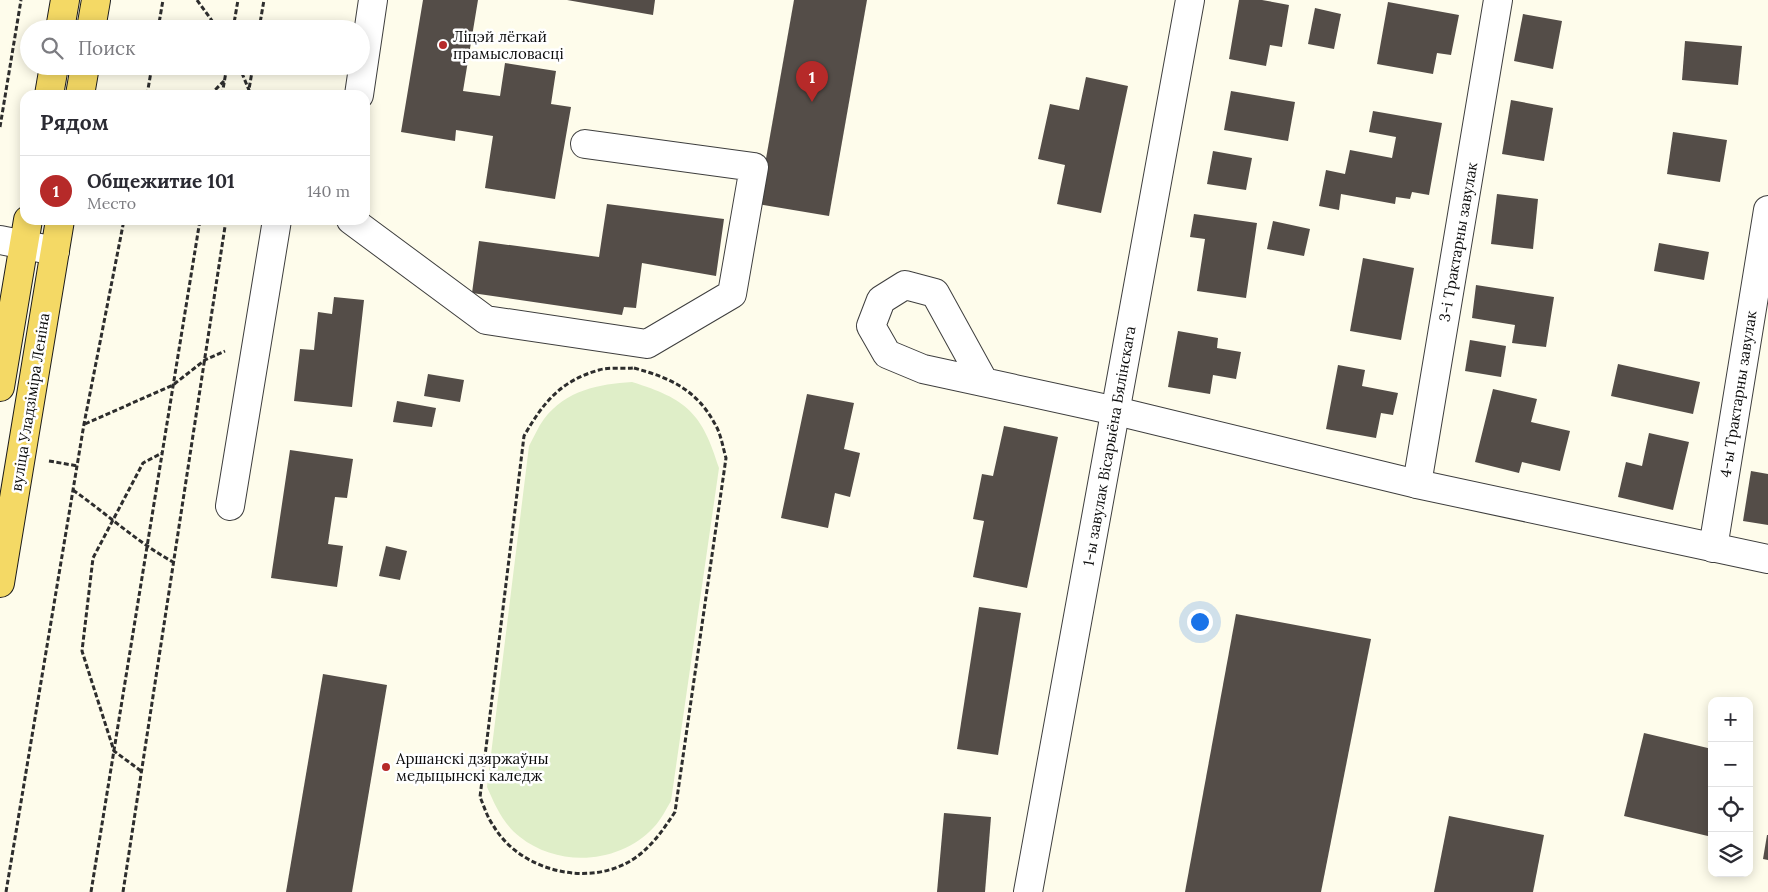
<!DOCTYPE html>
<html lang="ru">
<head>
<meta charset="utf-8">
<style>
	body { margin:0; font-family:Lora,serif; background:#f2f2f3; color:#2b2b33 }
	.controls { position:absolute; right:15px; bottom:15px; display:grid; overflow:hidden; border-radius:10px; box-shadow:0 2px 12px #0003 }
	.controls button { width:45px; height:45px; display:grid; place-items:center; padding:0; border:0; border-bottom:1px solid #e1e1e2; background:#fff; color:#2b2b33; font:25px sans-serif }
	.you { position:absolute; left:1199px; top:621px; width:18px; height:18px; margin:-12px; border:4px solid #fff; border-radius:50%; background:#1a73e8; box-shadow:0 0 0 8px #1a73e833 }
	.badge { display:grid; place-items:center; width:32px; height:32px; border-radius:50%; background:#b62a29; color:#fff; font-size:16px; font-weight:700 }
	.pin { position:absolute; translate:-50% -41px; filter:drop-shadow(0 1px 2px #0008) }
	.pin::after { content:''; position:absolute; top:26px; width:18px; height:15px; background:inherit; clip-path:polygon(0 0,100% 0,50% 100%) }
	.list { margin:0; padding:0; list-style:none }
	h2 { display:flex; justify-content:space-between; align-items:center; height:65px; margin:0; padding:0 20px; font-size:21px }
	h2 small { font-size:16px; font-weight:400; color:#7c7c81 }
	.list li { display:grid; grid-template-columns:32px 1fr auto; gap:15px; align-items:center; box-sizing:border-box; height:70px; padding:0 20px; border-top:1px solid #e1e1e2 }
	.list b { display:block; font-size:19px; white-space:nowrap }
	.list p { margin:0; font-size:16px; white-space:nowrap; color:#7c7c81 }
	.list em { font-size:16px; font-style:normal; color:#7c7c81 }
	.icon { flex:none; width:28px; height:28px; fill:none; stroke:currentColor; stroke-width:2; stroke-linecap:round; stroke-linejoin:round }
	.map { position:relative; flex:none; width:1768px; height:892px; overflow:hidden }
	.search { position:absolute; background:#fff; box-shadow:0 2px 12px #0003; left:20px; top:20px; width:350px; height:55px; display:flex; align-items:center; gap:12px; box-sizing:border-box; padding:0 18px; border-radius:28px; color:#7c7c81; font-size:19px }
	.panel { position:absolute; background:#fff; box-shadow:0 2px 12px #0003; left:20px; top:90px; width:350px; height:135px; border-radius:15px }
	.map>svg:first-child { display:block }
	.pitch { fill:#dfeec8 }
	.building { fill:#544d48 }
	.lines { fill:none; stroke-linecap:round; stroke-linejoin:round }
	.minor-casing { stroke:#3e3e3e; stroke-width:30 }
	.major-casing { stroke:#1c1c1c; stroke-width:30 }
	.path { stroke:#2d2d2d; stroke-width:3; stroke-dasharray:5 2.5; stroke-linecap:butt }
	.minor { stroke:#fff; stroke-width:28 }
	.major { stroke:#f4d965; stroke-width:28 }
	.poi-dot { fill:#b62a29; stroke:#fff; stroke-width:2 }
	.labels { text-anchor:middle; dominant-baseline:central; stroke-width:5; stroke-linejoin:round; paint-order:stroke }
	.poi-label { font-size:15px; fill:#0b0b0b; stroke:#fff; text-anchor:start }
	.street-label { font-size:15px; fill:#0b0b0b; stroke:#fff }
</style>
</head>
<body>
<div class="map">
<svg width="1768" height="892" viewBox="0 0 1768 892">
	<rect width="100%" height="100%" fill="#fefceb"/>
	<path class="pitch" d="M 632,382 C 687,399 702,413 719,468 L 671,801 C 666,809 661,820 654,827 C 620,864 559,868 520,837 C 503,824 495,805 487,787 L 529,446 C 534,437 538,427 544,419 C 566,390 599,384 632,382 Z"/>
	<g class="building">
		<polygon points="423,0 478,0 463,91 500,96 505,63 556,71 551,104 571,107 555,199 485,188 493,136 456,130 455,141 401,132"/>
		<polygon points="567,0 655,0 653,15"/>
		<polygon points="794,0 867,0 829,216 758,204"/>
		<polygon points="1239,0 1262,0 1289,5 1282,47 1270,45 1266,66 1229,59"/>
		<polygon points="1388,2 1459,15 1451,55 1437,53 1433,74 1377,64"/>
		<polygon points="1315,8 1341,14 1334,49 1308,44"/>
		<polygon points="1523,14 1562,21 1553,69 1514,61"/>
		<polygon points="1685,41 1742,46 1738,85 1682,80"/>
		<polygon points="1086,77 1128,86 1101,213 1057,204 1065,165 1038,159 1050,104 1079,110"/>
		<polygon points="1231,91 1295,102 1288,141 1224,130"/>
		<polygon points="1511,100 1553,108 1544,161 1502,154"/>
		<polygon points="1373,111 1442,123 1429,195 1412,192 1410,199 1396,197 1395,204 1341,194 1339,210 1319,206 1326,170 1345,174 1350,150 1392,158 1396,137 1369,132"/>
		<polygon points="1673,132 1727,140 1720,182 1667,174"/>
		<polygon points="1213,151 1252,158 1246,190 1207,184"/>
		<polygon points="1497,194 1538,199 1533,249 1491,244"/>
		<polygon points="607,204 724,219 716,276 642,263 636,308 624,307 622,315 472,293 479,241 599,257"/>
		<polygon points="1194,214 1257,223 1246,298 1197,291 1205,239 1190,237"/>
		<polygon points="1273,221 1310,229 1304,256 1267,249"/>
		<polygon points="1659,243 1709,252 1704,280 1654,271"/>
		<polygon points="1363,258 1414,268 1401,340 1350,331"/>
		<polygon points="1476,285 1554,297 1546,347 1512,343 1515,325 1472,318"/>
		<polygon points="334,297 364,300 352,407 294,401 300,349 314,350 318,312 332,314"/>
		<polygon points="1178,331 1218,338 1217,348 1241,352 1236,379 1213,375 1210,394 1168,387"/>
		<polygon points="1470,340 1506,346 1501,377 1465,371"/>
		<polygon points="1618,364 1700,382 1693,414 1611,396"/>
		<polygon points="1338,365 1365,370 1362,386 1398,393 1393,415 1381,413 1376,438 1326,429"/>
		<polygon points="428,374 464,380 460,402 424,396"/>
		<polygon points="1493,389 1537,399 1531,422 1570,431 1560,471 1522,462 1519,473 1475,462"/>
		<polygon points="807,394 854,403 844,449 860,453 850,497 835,493 828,528 781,518"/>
		<polygon points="397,401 436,408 432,427 393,422"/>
		<polygon points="1004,426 1058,437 1027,588 973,577 984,521 973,519 982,474 993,476"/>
		<polygon points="1649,433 1689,442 1673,510 1618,497 1626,462 1642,466"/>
		<polygon points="290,450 353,459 347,498 335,497 328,544 343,546 337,587 271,578"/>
		<polygon points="1751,471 1768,474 1768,525 1743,521"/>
		<polygon points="386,546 407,551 400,580 379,576"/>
		<polygon points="979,607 1021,613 998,755 957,749"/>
		<polygon points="1236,614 1371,639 1321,892 1185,892"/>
		<polygon points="323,674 387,685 352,892 286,892"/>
		<polygon points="1644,733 1712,749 1712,837 1624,816"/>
		<polygon points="944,813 991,817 985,892 937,892"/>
		<polygon points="1449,816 1544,835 1533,892 1434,892"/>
		<polygon points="1767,835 1768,835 1768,860 1763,859"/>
	</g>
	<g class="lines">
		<defs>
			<g id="minor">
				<polyline points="359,95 373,0"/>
				<polyline points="351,220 486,320 647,344 732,294 754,167 585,144"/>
				<polyline points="0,240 55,251"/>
				<polyline points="984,382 935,293 905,285 881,300 871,326 887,354 923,369 1116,411 1417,484 1768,559"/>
				<polyline points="1417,484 1498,0"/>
				<polyline points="230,506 277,220"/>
				<polyline points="1713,548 1768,210"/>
				<polyline points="1028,892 1190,0"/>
			</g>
			<g id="major">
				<polyline points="60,29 65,0"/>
				<polyline points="91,29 96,0"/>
				<polyline points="49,95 54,66"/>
				<polyline points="80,95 85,66"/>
				<polyline points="0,387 28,220"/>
				<polyline points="0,583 60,220"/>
			</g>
		</defs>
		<use href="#minor" class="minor-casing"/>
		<use href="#major" class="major-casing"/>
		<g class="path">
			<polyline points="197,0 218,29"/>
			<polyline points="158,29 163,0"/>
			<polyline points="233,29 238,0"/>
			<polyline points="259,29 264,0"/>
			<polyline points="239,66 251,95"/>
			<polyline points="147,95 152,66"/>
			<polyline points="210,95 224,81"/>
			<polyline points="222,95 227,66"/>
			<polyline points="248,95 253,66"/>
			<polyline points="0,127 21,0"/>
			<path d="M 634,368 C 670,378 696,389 715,424 C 721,434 723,448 726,458 L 675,812 C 663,830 653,845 635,858 C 590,889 519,871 493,825 C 487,817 484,806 480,797 L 524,436 C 543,403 560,381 599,370 C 609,367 623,369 634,368 Z"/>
			<polyline points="85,424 173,385 205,360 225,351"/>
			<polyline points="49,461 78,466"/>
			<path d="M 73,490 C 107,514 137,542 173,562"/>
			<polyline points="141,771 114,751 82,651 93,558 143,463 162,453"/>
			<polyline points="6,892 84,424 124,220"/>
			<polyline points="91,892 200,220"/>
			<polyline points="123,892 226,220"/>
		</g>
		<use href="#minor" class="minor"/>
		<use href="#major" class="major"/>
	</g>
	<g class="poi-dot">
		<circle cx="443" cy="45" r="5"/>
		<circle cx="386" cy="767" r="5"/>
	</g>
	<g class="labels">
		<g class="poi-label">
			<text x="453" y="36">Ліцэй лёгкай<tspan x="453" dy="17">прамысловасці</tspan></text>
			<text x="396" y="758">Аршанскі дзяржаўны<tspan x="396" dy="17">медыцынскі каледж</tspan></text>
		</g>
		<g class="street-label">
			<text transform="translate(1458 242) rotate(-80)">3-і Трактарны завулак</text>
			<text transform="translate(1738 394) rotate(-81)">4-ы Трактарны завулак</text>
			<text transform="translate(30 402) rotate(-81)">вуліца Уладзіміра Леніна</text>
			<text transform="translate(1109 446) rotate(-80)">1-ы завулак Вісарыёна Бялінскага</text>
		</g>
	</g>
</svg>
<div class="controls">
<button>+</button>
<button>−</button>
<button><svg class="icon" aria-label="locate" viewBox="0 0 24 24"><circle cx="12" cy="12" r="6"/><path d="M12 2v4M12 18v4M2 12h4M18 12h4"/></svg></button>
<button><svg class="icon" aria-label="layers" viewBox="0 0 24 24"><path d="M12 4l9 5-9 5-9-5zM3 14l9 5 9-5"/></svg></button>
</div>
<div class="you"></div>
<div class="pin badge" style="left:812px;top:102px">1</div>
<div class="search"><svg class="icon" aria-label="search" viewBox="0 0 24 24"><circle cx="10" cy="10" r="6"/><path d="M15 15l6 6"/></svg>Поиск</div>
<section class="panel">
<h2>Рядом<small></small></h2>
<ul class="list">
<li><span class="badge">1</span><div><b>Общежитие 101</b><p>Место</p></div><em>140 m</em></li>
</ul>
</section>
</div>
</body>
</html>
